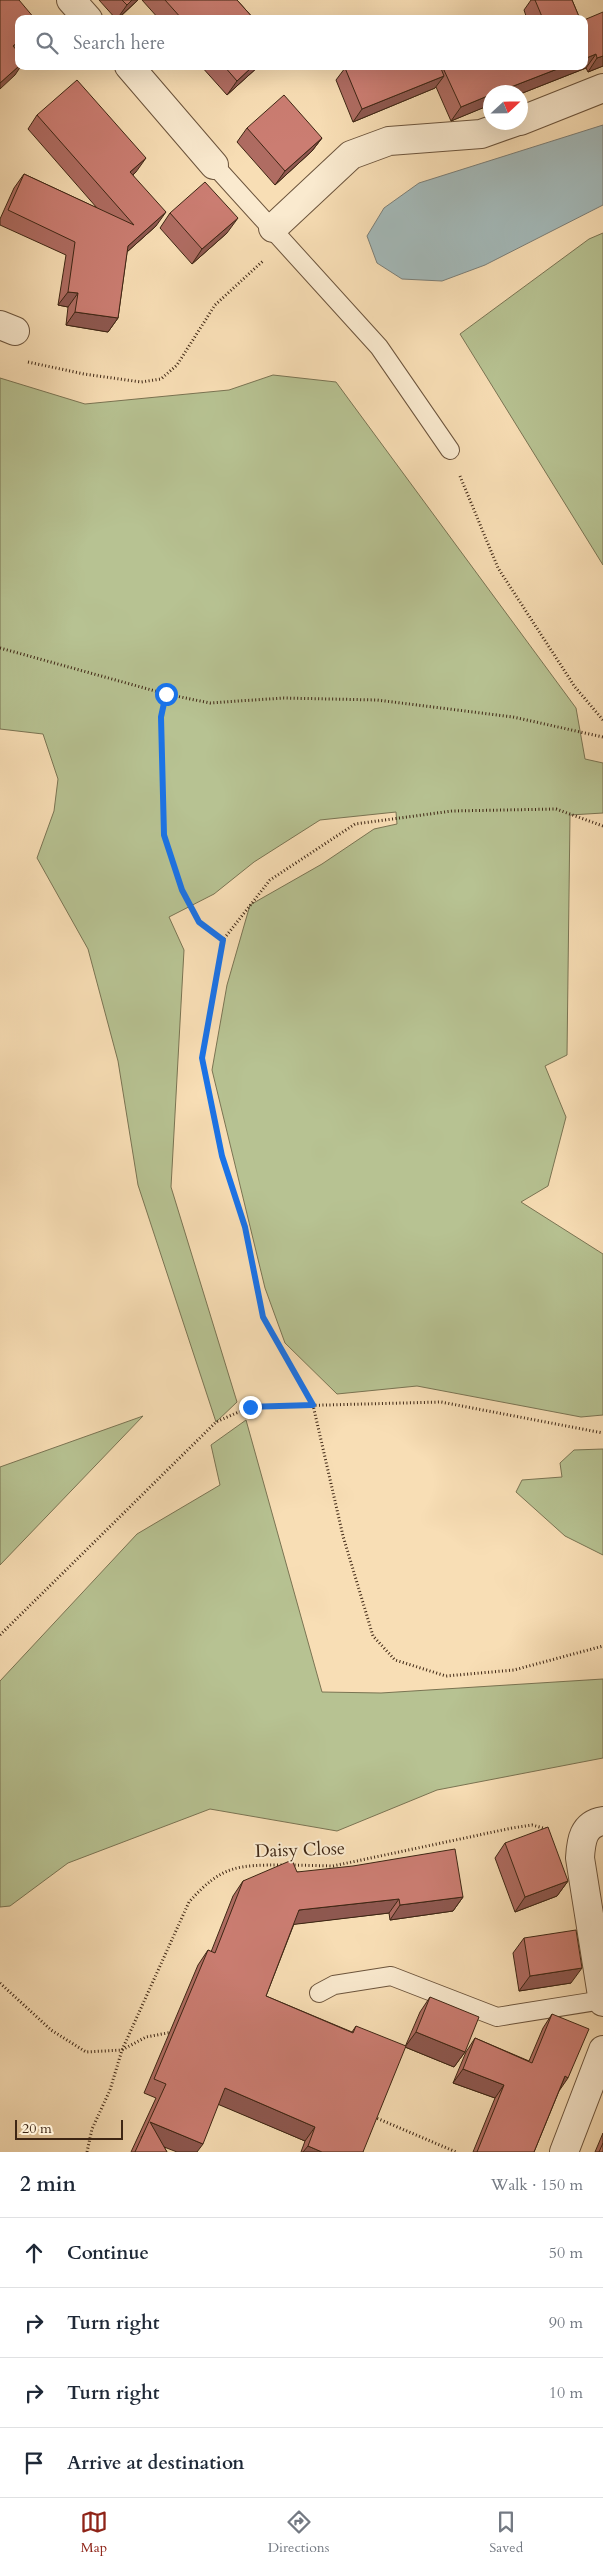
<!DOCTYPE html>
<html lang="en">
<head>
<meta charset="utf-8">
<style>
	body { margin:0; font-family:Cardo,serif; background:#f6f6f7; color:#1f2937 }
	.compass { position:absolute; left:483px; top:85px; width:45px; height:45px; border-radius:50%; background:#fff; box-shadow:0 5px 20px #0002; rotate:68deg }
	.scale { position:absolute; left:15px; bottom:12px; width:108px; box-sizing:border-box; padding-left:5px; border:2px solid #3e2614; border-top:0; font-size:14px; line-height:18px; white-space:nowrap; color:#3e2614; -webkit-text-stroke:4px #faeacf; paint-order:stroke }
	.stop { position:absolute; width:15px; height:15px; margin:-11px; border:4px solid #1a73e8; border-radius:50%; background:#fff }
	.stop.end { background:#1a73e8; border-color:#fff; box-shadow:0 1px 5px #0008 }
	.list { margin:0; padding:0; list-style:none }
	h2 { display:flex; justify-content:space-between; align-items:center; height:65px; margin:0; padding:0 20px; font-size:21px }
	h2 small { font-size:16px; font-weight:400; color:#747a83 }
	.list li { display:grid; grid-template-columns:32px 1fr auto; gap:15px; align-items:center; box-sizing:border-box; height:70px; padding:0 20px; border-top:1px solid #e0e1e3 }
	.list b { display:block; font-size:19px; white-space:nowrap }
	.list em { font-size:16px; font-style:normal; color:#747a83 }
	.icon { flex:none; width:28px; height:28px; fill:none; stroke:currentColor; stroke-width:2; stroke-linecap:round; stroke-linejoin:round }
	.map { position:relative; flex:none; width:603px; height:2152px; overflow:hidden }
	.search { position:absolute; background:#fff; box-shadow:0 5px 20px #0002; left:15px; right:15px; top:15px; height:55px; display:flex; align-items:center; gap:12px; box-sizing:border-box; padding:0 18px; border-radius:10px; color:#747a83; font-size:19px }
	.sheet { height:345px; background:#fff }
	nav { display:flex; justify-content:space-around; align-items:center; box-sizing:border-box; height:70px; border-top:1px solid #e0e1e3; background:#fff; font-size:14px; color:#747a83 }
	nav a { display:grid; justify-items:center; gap:2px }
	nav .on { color:#8f2418 }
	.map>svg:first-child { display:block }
	.green { fill:#b7c292; stroke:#7a7453 }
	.water { fill:#a3b9b9; stroke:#7b7e77 }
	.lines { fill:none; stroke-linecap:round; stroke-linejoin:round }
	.lane-casing { stroke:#6c543c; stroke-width:20 }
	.street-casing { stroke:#6c543c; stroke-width:30 }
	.path { stroke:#3e2614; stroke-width:3; stroke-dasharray:1 2.5; stroke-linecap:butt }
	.lane { stroke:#faeacf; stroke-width:18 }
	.street { stroke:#faeacf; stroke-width:28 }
	.wall { fill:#af6c62; stroke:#3e2614 }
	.shaded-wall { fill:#8e5850; stroke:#3e2614 }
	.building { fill:#cb7d72; stroke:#3e2614 }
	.route { stroke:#1a73e8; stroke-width:6 }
	.labels { text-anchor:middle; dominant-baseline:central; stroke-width:4; stroke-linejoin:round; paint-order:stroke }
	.street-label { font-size:18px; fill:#3e2614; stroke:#faeacf }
</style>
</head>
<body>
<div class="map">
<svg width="603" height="2152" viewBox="0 0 603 2152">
	<rect width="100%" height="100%" fill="#f8deb5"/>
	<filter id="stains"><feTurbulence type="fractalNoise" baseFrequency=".004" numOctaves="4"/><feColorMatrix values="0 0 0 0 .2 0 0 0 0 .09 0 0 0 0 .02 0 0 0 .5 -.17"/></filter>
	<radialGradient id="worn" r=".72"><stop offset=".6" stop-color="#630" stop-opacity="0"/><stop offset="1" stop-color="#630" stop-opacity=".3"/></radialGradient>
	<g class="green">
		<polygon points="603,233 603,565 460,334 589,239"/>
		<polygon points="273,375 336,382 576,708 585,759 603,763 603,813 570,815 567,1055 545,1066 566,1117 548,1186 521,1202 603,1254 603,1415 581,1417 417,1386 337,1394 285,1343 265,1288 212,1070 227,985 250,905 322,864 374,829 397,824 396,812 320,820 254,862 214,894 169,917 184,950 171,1187 237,1402 216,1422 138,1185 118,1061 88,949 37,858 54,811 58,779 43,734 0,729 0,378 85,404 229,390"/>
		<polygon points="143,1416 0,1565 0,1467"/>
		<polygon points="246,1420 322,1692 381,1693 603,1679 603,1758 437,1790 337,1831 210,1809 68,1863 10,1906 0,1907 0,1681 137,1534 220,1485 211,1445"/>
		<polygon points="603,1449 603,1555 565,1536 516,1492 522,1480 562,1477 560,1463 574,1450"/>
	</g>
	<polygon class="water" points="603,125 603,205 485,265 442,281 402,279 377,263 367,236 384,208 419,183"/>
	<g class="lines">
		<defs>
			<g id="lane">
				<polyline points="214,165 379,347 450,450"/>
				<polyline points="319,1993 334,1985 391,1976 497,2017 603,2000"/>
			</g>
			<g id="street">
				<polyline points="71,0 88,19"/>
				<polyline points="129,66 214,165"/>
				<polyline points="520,121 603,88"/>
				<polyline points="273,228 351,155 389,141 481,134 515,122"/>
				<polyline points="0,325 15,331"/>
				<path d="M 603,1821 C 583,1824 581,1841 580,1858 L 603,2002"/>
				<polyline points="564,2152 603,2050"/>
			</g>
		</defs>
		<use href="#lane" class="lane-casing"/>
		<use href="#street" class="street-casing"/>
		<g class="path">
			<polyline points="28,362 84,374 141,382 161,379 177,365 215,305 264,260"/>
			<polyline points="460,476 498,568 575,687 603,720"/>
			<polyline points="0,648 166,694 210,703 283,698 377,700 513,717 603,737"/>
			<polyline points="166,694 161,717 164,835 182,890 199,922 223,940"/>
			<polyline points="603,826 556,809 452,811 355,824 270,880 223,940 202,1058 221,1156 245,1227 263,1317 313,1405 343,1536 373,1636 395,1660 446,1676 514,1670 603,1646"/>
			<polyline points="0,1635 216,1422 250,1407 441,1402 603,1433"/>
			<polyline points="291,1865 333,1866 512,1828 532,1825 547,1829"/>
			<polyline points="0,1983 51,2030 86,2052 122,2050 146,2037 173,2032"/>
			<polyline points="374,2117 456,2152"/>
			<path d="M 87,2152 L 92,2129 L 110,2090 L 122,2050 L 189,1902 C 222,1865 237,1865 285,1865"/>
		</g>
		<use href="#lane" class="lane"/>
		<use href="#street" class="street"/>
	</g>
	<g class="wall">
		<polygon points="99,0 138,0 118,19 116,19"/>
		<polygon points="142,0 237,0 254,19 159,19"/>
		<polygon points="531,0 572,0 580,19 527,19 524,10"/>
		<polygon points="603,12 603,66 588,72 586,68 520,94 520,92 451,121 436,87 435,88 353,122 336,80 345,68 442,70 443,68 584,66"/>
		<polygon points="201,66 259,66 227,95"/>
		<polygon points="37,115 136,172 133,175 156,226 127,252 118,318 108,332 66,325 68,307 58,305 66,255 0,225 0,219 14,188 24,174 97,208 28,129"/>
		<polygon points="247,128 322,138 312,151 275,185 237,142"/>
		<polygon points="170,213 227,233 192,264 160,228"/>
		<polygon points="505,1843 568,1881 557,1896 515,1912 495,1858"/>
		<polygon points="297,1872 463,1897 453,1911 390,1920 389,1913 294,1924 266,1996 352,2032 356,2026 363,2152 301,2152 305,2141 219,2104 164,2147 167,2152 131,2152 156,2098 144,2093 198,1965 208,1950 211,1952 233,1896 243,1881"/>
		<polygon points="524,1938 571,1983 519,1991 513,1953"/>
		<polygon points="430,1997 465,2052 454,2067 405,2047 420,2012"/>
		<polygon points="552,2014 559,2091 534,2152 473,2152 495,2098 453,2083 466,2052 475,2038 529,2061 543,2028"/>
		<polygon points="603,2133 603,2152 595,2152"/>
	</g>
	<g class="shaded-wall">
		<polygon points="132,0 138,0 117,19 127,5"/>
		<polygon points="19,41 19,47 2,61 13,46"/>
		<polygon points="596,54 586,68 520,94 520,92 498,92 565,66 584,66 584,59"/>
		<polygon points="603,56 603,66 588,72 597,58"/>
		<polygon points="19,66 21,66 15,75 0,89 0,83"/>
		<polygon points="253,66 259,66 227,95 237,81"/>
		<polygon points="444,76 435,88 353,122 362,109"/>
		<polygon points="490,95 490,105 451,121 461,107"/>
		<polygon points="322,138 312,151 275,185 285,171"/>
		<polygon points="146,158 136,172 120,186 130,172"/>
		<polygon points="166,212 156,226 118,260 128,246"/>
		<polygon points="238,218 227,233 192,264 202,249"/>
		<polygon points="68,292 78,293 68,307 58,305"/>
		<polygon points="75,312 118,318 108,332 66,325"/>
		<polygon points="568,1881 557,1896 515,1912 525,1897"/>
		<polygon points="463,1897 453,1911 390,1920 400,1905"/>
		<polygon points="399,1899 389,1913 289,1925 299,1910"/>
		<polygon points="582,1968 571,1983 519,1991 530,1976"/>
		<polygon points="416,2032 465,2052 454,2067 405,2047"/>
		<polygon points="463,2069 504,2085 495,2098 453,2083"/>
		<polygon points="565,2076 568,2078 559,2091"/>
		<polygon points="225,2088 315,2127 305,2141 215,2103"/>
		<polygon points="150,2122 203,2144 197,2152 177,2152 141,2138"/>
		<polygon points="308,2146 322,2152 303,2152"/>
	</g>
	<g class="building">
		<polygon points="0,0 19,0 35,19 19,19 19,41 13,46 19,53 19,66 0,83"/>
		<polygon points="122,0 132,0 127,5"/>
		<polygon points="165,0 237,0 254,19 182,19"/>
		<polygon points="535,0 572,0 580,19 543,19"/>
		<polygon points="603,12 603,56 597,58 596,54 584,59 584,20"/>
		<polygon points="224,66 253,66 237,81"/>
		<polygon points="349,66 440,66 444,76 362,109 345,68"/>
		<polygon points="448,66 565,66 498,92 490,92 490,95 461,107 443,68"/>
		<polygon points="77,80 146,158 130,172 166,212 128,246 118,318 75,312 78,293 68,292 75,242 8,210 24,174 134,225 37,115"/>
		<polygon points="284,95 322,138 285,171 247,128"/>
		<polygon points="205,182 238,218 202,249 170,213"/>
		<polygon points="548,1827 568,1881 525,1897 505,1843"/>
		<polygon points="455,1849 463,1897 400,1905 399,1899 299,1910 266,1996 353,2033 356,2026 406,2046 363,2152 322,2152 308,2146 315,2127 225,2088 203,2144 150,2122 167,2152 135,2152 166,2084 154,2079 208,1950 215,1953 243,1881 292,1860 297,1872 353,1866"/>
		<polygon points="576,1930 582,1968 530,1976 524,1938"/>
		<polygon points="430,1997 479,2017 465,2052 416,2032"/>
		<polygon points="552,2014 589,2029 568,2078 565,2076 534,2152 477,2152 504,2085 463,2069 475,2038 532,2063"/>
		<polygon points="603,2143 603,2152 599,2152"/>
	</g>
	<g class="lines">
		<polyline class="route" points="166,694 161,717 164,835 182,890 199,922 223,940 202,1058 222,1156 245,1227 263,1317 313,1405 250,1407"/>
	</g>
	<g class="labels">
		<g class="street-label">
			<text transform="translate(300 1850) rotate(-2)">Daisy Close</text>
		</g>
	</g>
	<rect width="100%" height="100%" filter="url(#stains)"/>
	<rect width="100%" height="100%" fill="url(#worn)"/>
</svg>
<svg class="compass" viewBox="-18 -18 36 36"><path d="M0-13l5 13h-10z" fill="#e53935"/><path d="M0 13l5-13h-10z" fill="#747a83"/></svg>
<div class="scale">20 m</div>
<div class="stop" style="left:166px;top:694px"></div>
<div class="stop end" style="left:250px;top:1407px"></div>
<div class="search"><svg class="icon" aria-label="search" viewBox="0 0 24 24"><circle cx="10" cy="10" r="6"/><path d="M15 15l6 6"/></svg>Search here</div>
</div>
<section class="sheet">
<h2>2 min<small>Walk · 150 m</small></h2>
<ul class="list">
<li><svg class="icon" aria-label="ahead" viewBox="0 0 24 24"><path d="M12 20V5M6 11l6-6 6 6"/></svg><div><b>Continue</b></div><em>50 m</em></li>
<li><svg class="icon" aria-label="right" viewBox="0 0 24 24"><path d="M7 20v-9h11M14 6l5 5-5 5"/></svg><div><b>Turn right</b></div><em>90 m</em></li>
<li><svg class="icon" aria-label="right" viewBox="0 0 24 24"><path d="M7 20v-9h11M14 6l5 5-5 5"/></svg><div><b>Turn right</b></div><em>10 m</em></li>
<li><svg class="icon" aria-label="arrive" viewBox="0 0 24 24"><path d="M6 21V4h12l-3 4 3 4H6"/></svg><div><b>Arrive at destination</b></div></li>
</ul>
</section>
<nav>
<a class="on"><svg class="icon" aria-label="map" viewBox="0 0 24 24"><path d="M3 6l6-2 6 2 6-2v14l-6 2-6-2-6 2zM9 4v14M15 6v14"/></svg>Map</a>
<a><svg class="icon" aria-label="directions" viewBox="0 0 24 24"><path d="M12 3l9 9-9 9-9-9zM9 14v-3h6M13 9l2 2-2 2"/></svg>Directions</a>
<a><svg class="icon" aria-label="saved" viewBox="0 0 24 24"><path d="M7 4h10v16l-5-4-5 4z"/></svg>Saved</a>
</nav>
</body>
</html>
